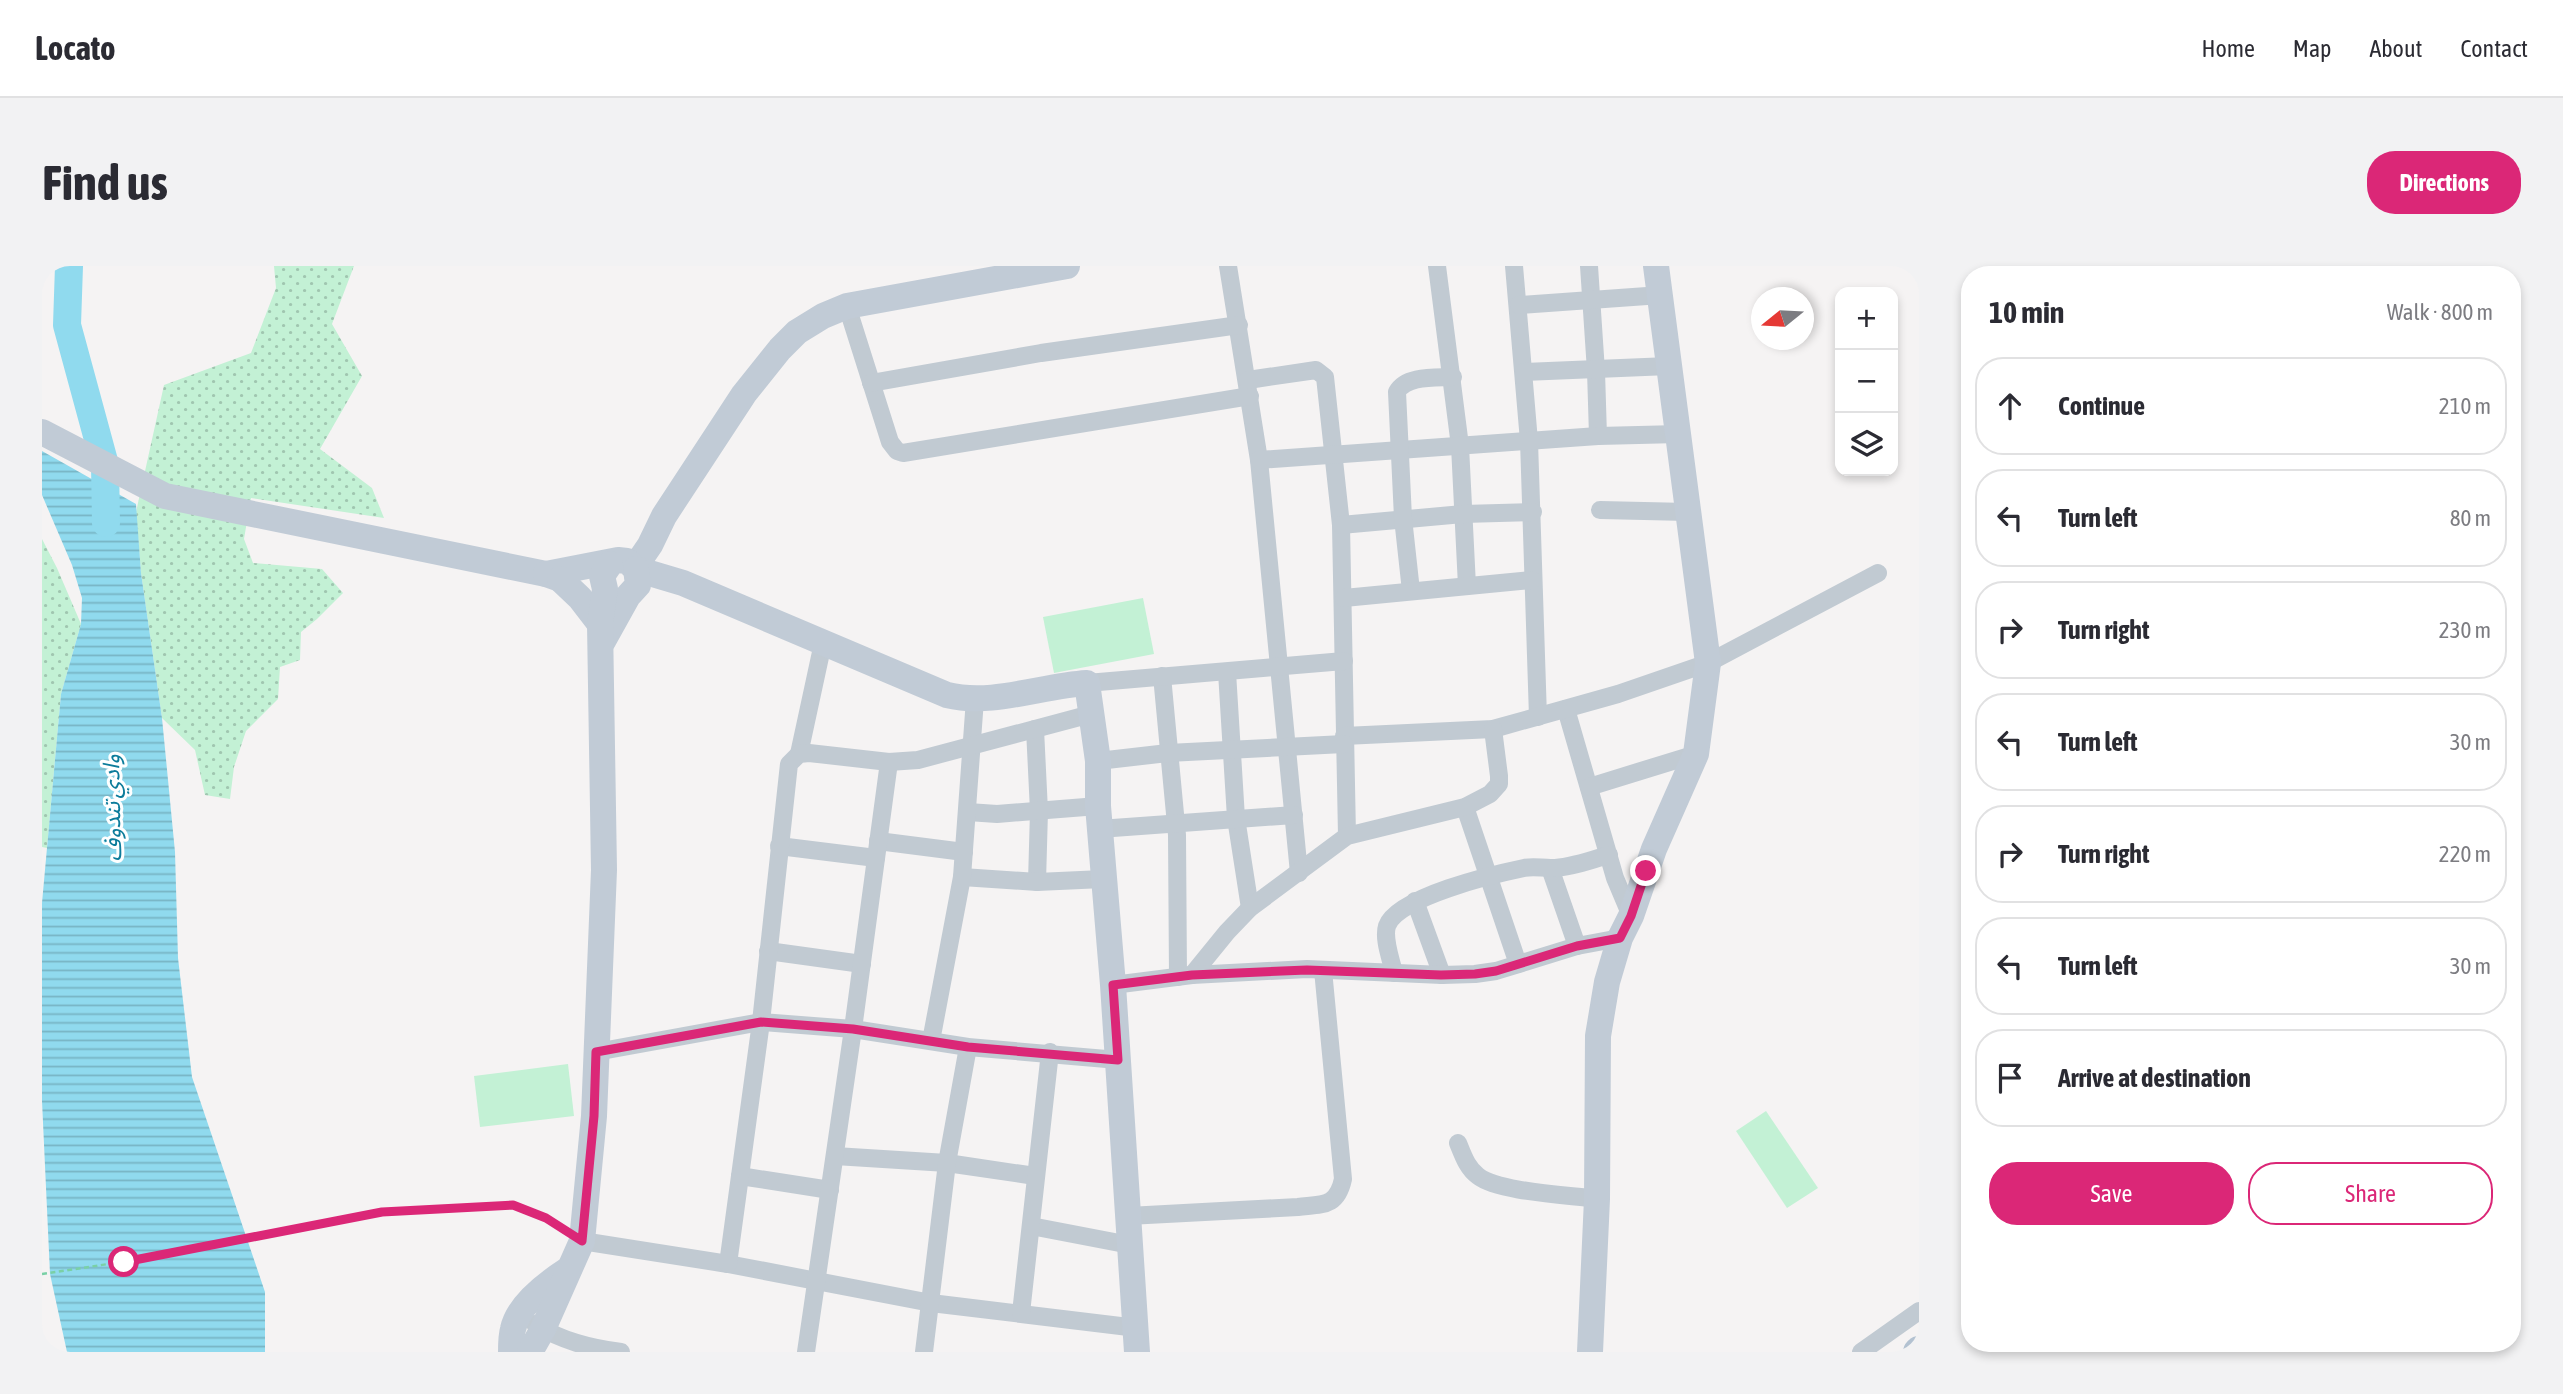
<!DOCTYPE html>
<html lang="en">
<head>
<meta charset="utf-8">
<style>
	body { margin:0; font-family:"Asap Condensed","Noto Sans Arabic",sans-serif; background:#f2f2f3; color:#2b2b33 }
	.controls { position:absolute; right:21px; top:21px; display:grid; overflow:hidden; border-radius:14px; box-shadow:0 4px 10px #0003 }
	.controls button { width:63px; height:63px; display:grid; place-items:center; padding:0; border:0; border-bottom:2px solid #e1e1e2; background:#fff; color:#2b2b33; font:35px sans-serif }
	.compass { position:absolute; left:1709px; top:21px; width:63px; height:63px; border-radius:50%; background:#fff; box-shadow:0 4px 10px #0003; rotate:252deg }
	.stop { position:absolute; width:21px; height:21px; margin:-16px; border:5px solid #db2777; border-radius:50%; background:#fff }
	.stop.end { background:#db2777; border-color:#fff; box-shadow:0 2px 7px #0008 }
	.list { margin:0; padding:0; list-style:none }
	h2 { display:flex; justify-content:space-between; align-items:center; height:91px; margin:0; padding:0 28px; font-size:30px }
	h2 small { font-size:23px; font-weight:400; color:#7c7c81 }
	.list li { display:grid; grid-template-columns:46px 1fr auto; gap:21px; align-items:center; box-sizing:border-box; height:98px; margin:0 14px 14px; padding:0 14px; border:2px solid #e1e1e2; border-radius:28px }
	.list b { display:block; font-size:26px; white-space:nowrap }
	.list em { font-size:23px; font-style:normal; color:#7c7c81 }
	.actions { display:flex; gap:14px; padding:21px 28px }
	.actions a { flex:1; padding:16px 0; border:2px solid #db2777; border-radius:28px; text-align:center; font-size:24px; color:#db2777 }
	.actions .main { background:#db2777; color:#fff }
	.icon { flex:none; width:38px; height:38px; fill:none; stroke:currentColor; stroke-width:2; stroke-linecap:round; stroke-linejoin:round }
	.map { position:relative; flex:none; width:1877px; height:1086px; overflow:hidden; border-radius:28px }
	header { display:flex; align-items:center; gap:42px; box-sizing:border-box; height:98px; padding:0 35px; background:#fff; border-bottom:2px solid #e1e1e2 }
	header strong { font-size:33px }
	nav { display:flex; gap:38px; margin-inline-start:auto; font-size:24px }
	.intro { display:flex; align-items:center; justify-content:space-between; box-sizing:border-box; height:168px; padding:0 42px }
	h1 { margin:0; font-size:49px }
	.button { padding:18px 32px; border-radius:28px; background:#db2777; color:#fff; font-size:24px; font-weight:700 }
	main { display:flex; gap:42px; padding:0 42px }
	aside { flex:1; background:#fff; border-radius:28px; box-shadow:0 4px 10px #0003 }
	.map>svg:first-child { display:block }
	.green { fill:url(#green-dots) }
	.pitch { fill:#c3f1d5 }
	.water { fill:url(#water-rules) }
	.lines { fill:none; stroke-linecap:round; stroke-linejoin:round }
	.river { stroke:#90daee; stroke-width:28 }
	.path { stroke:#7ad0a6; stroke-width:2.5; stroke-dasharray:5 3.5; stroke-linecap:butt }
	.street { stroke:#c1cad2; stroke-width:18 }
	.secondary { stroke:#c1cbd6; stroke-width:26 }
	.primary { stroke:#b3c2d1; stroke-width:30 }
	.route { stroke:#db2777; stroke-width:9 }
	.labels { text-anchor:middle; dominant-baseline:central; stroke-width:6; stroke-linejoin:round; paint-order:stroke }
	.water-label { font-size:23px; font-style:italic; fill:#0c7c9b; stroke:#fff }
</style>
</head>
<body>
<header>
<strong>Locato</strong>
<nav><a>Home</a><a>Map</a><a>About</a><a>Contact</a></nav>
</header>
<div class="intro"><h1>Find us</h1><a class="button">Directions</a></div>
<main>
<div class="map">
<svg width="1877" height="1086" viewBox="0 0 1877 1086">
	<defs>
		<pattern id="green-dots" width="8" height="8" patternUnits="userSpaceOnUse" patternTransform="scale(1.75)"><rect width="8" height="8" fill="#c3f1d5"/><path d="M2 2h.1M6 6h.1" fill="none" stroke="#a0c6b0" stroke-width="1.8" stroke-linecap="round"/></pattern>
		<pattern id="water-rules" width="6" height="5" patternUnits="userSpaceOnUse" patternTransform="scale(1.75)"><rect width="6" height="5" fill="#90daee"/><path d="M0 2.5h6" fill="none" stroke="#78b4c4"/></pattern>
	</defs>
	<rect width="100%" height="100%" fill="#f5f3f3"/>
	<g class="green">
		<polygon points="232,0 312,0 290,58 320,110 278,183 330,222 342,252 209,232 202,273 211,297 280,303 301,327 275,353 259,366 258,394 238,401 236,433 204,465 192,501 188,533 163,529 153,484 120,452 99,307 94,246 122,119 209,87 234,22"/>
		<polygon points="0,273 15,302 39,358 19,428 5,582 0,581"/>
	</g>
	<g class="pitch">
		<polygon points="1101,332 1112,388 1012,407 1001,351"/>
		<polygon points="526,798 532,850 438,861 432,810"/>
		<polygon points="1724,845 1776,922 1745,942 1694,865"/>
	</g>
	<polygon class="water" points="0,185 94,238 99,307 120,452 133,586 136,692 150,811 223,1026 223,1086 25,1086 8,1008 0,835 0,637 19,428 39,358 40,332 30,299 0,229"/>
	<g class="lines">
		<polyline class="river" points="27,0 25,59 63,199 64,257"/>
		<polyline class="path" points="0,1008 106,992 340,946 471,939 504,952 519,962"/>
		<g class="street">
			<polyline points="1186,0 1217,194 1257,607"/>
			<polyline points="1395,0 1418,180 1425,320"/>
			<polyline points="1472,0 1487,175 1496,451"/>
			<polyline points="1547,0 1554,105 1556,170"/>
			<polyline points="1477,39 1619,29"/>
			<polyline points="805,40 848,176 855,185 861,187 1208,130"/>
			<polyline points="1482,106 1627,100"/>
			<polyline points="1206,114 1274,104 1283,111 1299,259 1305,570"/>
			<polyline points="829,117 999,87 1197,59"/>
			<polyline points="1217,194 1556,170 1637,168"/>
			<polyline points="1558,244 1646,246"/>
			<polyline points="1299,259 1421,248 1491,246"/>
			<path d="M 1369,325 L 1361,252 L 1355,126 C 1364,109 1394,112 1411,111"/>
			<polyline points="1302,332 1490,314"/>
			<polyline points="1185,406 1194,552 1208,642"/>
			<polyline points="1120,410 1135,569 1136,711"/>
			<polyline points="1045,417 1302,395"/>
			<polyline points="1524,443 1573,612 1589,650"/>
			<polyline points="993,463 997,545 995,616"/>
			<polyline points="1302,470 1451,463 1576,428 1666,397 1836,307"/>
			<polyline points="757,488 781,377"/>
			<polyline points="1056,495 1126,487 1302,478"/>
			<polyline points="1547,521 1654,488"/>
			<polyline points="1423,541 1476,698"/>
			<polyline points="926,546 955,548 1056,540"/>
			<polyline points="1057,563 1252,549"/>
			<polyline points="836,575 922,586"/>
			<polyline points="737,580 834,592"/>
			<polyline points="1508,602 1535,680"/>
			<polyline points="920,611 995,616 1061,613"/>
			<polyline points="1373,635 1400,709"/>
			<polyline points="726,685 820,698"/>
			<path d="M 1352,707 C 1349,693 1341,673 1345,660 C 1355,631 1453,608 1482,602 C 1491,600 1499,602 1509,602 C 1528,602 1548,594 1567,589"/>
			<polyline points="1150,709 1185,666 1208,642 1305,570 1423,541 1448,528 1457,518 1457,510 1451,463"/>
			<polyline points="1071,719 1150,709 1265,703 1400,709 1433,708 1454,705 1535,680 1578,672"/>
			<polyline points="889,775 920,611 933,433"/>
			<polyline points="554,786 719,756 811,763 926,781 1076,794"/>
			<path d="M 1416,877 C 1421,889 1425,902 1436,910 C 1456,926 1527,929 1555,933"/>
			<polyline points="793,890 905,897 993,910"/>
			<polyline points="698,910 788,924"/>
			<path d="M 1086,950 L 1256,941 C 1281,938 1295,941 1301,913 L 1281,704"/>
			<polyline points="989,960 1088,979"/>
			<polyline points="540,975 686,998 889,1037 1095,1062"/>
			<polyline points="686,998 719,756 747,498 757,488 767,487 847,496 876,494 1049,448"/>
			<polyline points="979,1047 1008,786"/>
			<path d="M 493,1058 C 520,1075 548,1082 579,1086"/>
			<polyline points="764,1086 811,763 847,496"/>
			<polyline points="882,1086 905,897 926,781"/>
			<polyline points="1819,1086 1877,1045"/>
		</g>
		<g class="secondary">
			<polyline points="0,166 123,230 504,308 521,314"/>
			<polyline points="593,301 608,279 622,250 702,128 738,83 755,66 781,50 805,40 1025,0"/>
			<path d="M 504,308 L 576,294 L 585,295 L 594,303 L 641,317 L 905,429 C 951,440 998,420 1045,417 L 1056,495 L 1056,540 L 1071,719 L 1095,1086"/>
			<polyline points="518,313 538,332 558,358"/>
			<polyline points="561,375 586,330 596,319 594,303"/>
			<path d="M 469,1086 C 469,1079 469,1070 471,1063 C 476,1039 504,1018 524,1005"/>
			<polyline points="488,1086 501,1063 540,975 552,850 562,604 558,358 563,323 560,310 568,298"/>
			<polyline points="1548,1086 1555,933 1556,770 1565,716 1578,672 1589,650 1612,583 1654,488 1666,397 1614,0"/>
		</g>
		<polyline class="primary" points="1876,1086 1877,1085"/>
	</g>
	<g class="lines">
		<polyline class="route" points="82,996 340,946 471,939 504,952 540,975 552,850 554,786 719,756 811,763 926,781 1076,794 1071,719 1150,709 1265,704 1399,709 1433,708 1454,705 1535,680 1578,672 1589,650 1604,605"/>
	</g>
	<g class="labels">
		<g class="water-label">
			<text transform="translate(70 542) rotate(-91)">وادي تندوف</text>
		</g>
	</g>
</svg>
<div class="controls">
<button>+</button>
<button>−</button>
<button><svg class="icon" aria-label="layers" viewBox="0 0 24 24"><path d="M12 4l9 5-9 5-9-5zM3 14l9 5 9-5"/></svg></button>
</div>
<svg class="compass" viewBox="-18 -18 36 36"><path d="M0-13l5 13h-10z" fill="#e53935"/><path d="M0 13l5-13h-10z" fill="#7c7c81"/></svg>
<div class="stop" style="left:82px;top:996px"></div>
<div class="stop end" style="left:1604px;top:605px"></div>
</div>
<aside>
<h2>10 min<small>Walk · 800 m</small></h2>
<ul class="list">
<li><svg class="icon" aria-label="ahead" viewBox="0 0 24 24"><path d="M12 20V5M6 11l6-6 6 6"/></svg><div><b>Continue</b></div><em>210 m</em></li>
<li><svg class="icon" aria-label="left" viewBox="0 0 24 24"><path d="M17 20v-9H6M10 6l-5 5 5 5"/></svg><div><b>Turn left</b></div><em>80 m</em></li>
<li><svg class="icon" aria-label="right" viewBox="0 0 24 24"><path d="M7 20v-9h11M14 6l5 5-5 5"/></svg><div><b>Turn right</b></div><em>230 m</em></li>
<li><svg class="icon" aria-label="left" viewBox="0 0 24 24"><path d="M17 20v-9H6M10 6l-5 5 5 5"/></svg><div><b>Turn left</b></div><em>30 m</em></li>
<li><svg class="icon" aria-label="right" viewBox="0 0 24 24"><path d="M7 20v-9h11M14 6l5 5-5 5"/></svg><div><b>Turn right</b></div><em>220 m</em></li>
<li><svg class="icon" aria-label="left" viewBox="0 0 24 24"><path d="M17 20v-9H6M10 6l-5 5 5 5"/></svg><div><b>Turn left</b></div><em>30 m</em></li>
<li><svg class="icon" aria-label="arrive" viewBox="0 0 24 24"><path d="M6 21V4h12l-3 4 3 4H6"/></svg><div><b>Arrive at destination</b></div></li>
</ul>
<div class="actions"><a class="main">Save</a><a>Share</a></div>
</aside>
</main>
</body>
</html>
